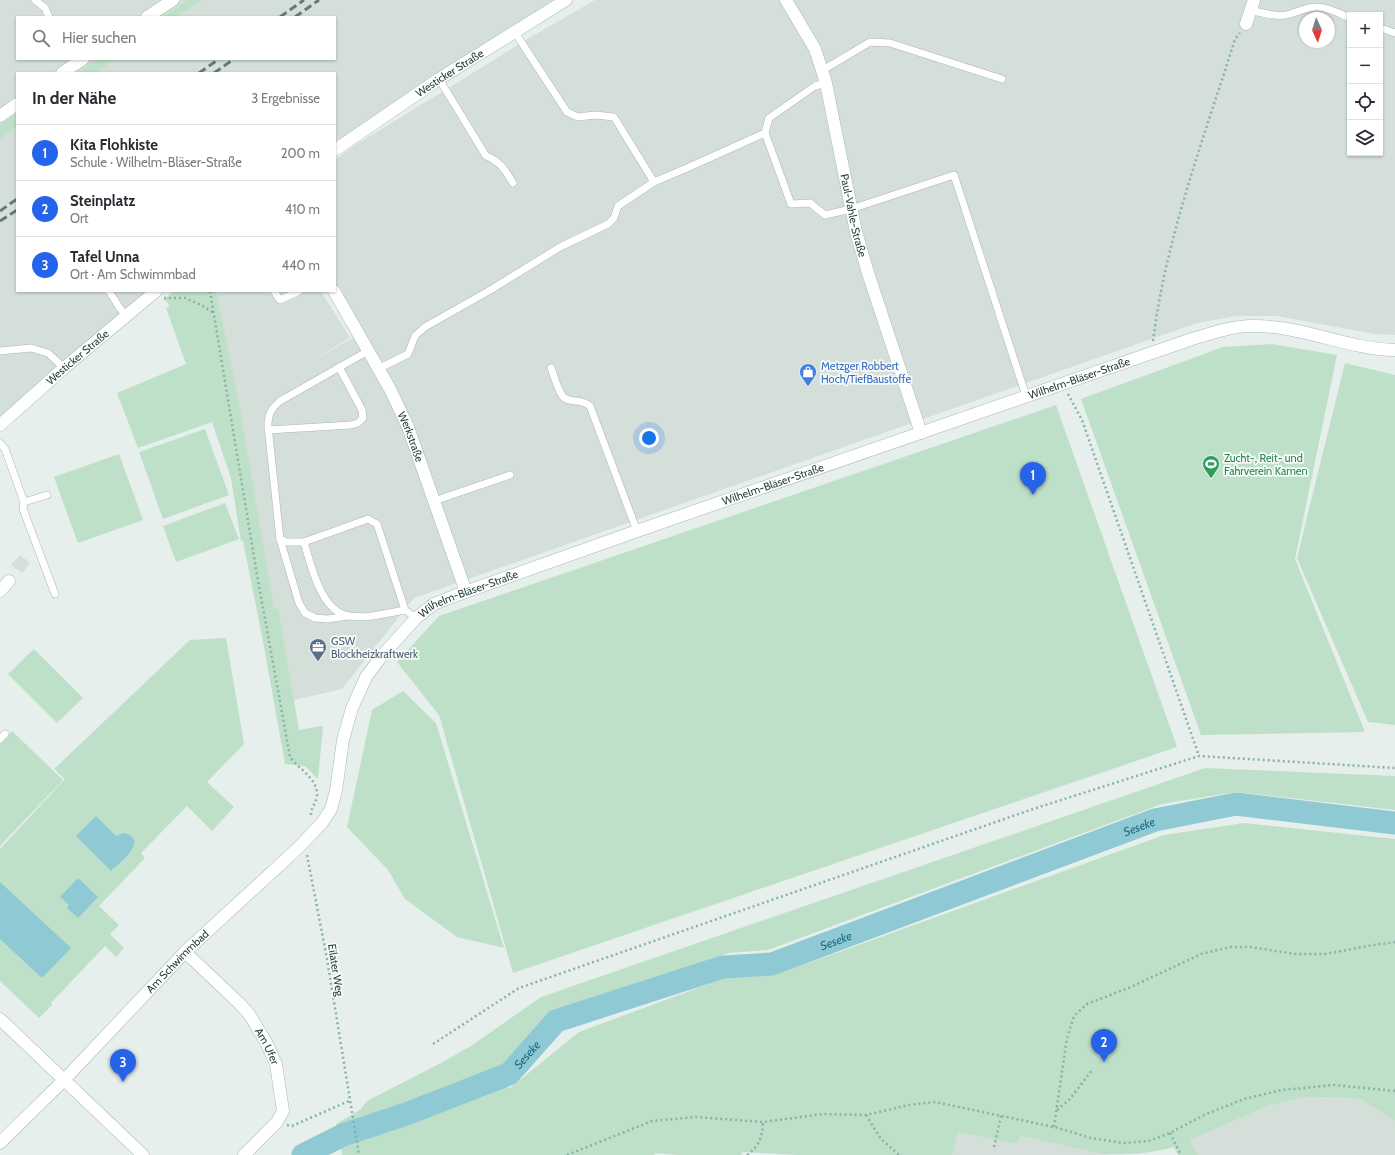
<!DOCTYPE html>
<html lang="de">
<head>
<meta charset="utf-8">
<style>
	body { margin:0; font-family:Cabin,sans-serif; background:#f2f2f3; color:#2b2b33 }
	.controls { position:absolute; right:12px; top:12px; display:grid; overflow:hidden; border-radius:0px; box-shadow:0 1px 3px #0004 }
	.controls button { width:36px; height:36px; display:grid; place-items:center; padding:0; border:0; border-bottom:1px solid #e1e1e2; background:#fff; color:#2b2b33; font:20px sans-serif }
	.compass { position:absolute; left:1299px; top:12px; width:36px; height:36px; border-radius:50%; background:#fff; box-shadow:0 1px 3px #0004; rotate:176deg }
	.you { position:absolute; left:649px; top:438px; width:14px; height:14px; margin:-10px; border:3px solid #fff; border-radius:50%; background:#1a73e8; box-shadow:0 0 0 6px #1a73e833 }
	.badge { display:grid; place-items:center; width:26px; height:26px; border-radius:50%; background:#2563eb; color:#fff; font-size:13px; font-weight:700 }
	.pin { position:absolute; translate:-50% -33px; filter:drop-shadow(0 1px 2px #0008) }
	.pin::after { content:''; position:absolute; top:21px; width:14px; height:12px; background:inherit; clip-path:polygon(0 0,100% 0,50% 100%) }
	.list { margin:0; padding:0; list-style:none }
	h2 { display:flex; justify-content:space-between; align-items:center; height:52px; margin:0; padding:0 16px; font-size:17px }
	h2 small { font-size:13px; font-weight:400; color:#7c7c81 }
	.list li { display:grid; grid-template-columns:26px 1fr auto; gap:12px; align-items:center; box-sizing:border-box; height:56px; padding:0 16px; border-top:1px solid #e1e1e2 }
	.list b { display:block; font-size:15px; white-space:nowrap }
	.list p { margin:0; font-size:13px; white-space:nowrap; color:#7c7c81 }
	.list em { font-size:13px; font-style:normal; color:#7c7c81 }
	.icon { flex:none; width:22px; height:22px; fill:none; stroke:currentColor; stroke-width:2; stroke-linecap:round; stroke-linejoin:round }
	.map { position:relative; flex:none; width:1395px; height:1155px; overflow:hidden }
	.search { position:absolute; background:#fff; box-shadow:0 1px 3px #0004; left:16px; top:16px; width:320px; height:44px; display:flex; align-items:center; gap:10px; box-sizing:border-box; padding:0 14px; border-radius:0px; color:#7c7c81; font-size:15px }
	.panel { position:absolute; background:#fff; box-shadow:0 1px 3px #0004; left:16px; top:72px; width:320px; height:220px; border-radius:0px }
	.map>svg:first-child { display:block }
	.built { fill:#d4dfda; fill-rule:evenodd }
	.green { fill:#bfe0c8 }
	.water { fill:#8ec9d4 }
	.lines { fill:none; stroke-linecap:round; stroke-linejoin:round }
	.river { stroke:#8ec9d4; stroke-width:23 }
	.lane-casing { stroke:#a8b8b2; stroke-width:8 }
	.street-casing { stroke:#a8b8b2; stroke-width:13 }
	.secondary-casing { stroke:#a4bbb3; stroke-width:13 }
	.path { stroke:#86b3a5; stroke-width:2.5; stroke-dasharray:2 3; stroke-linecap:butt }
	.lane { stroke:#fff; stroke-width:7 }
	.street { stroke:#fff; stroke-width:12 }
	.secondary { stroke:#fff; stroke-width:12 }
	.rail { stroke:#5f7d75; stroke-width:3; stroke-dasharray:8 4; stroke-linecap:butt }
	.labels { text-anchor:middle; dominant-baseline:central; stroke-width:3.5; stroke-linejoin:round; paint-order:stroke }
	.street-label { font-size:11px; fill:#24423a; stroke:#f7fbf9 }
	.shop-label { font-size:11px; fill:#366cbe; stroke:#f7fbf9; text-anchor:start }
	.leisure-label { font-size:11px; fill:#27864d; stroke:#f7fbf9; text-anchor:start }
	.service-label { font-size:11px; fill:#4e5e75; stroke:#f7fbf9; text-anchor:start }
	.water-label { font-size:12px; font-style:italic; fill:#1c6f80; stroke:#f7fbf9 }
</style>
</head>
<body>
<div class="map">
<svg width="1395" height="1155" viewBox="0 0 1395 1155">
	<rect width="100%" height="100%" fill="#e6efeb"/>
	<g class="built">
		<polygon points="0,0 187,0 162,17 17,17 17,59 98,59 77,73 17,73 17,113 0,124"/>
		<polygon points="202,0 561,0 335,143 335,73 96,73 116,59 335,59 335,17 177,17"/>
		<path d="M 595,0 L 1395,0 L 1395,335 L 1374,334 L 1277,316 L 1237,316 L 1197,323 L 414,598 L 342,689 L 294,700 L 279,609 L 274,609 L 216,291 L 321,291 L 350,338 L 310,362 L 360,334 L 335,291 L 335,160 L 354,146 L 531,37 ZM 1350,15 L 1380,15 L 1380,153 L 1350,153 ZM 1305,18 L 1329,18 L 1329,42 L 1305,42 Z"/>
		<polygon points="17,127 17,291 153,291 0,416 0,139"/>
		<polygon points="20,555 30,563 22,573 11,565"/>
		<polygon points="1333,1097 1360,1099 1395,1121 1395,1155 1198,1155 1190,1140 1268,1106 1300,1098"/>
		<polygon points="957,1131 1017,1144 1021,1136 1101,1154 1115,1155 952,1155"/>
	</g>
	<g class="green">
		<polygon points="187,0 202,0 177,17 162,17"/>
		<polygon points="98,59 116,59 96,73 77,73"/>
		<polygon points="17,113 17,127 0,139 0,124"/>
		<polygon points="174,291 216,291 239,403 274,609 279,609 299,730 315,727 323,726 318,779 305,766 285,764 263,641 243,541 241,541 231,478 212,422 138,448 117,393 186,364 166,308 170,306 164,299"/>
		<polygon points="1272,344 1337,355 1295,559 1365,732 1201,735 1081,399 1223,347"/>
		<polygon points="1345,363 1395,375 1395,725 1368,722 1297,558"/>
		<polygon points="1056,405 1177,747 513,973 439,715 397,662 439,616"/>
		<polygon points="205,429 229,495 163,519 139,452"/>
		<polygon points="119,454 143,520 78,543 54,477"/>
		<polygon points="225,503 239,539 176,562 163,526"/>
		<polygon points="226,638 244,744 207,782 234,807 212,831 187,806 141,853 145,858 99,906 119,925 110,934 124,948 116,957 105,946 51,1003 52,1005 39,1018 0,981 0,849 65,779 54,769 190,640"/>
		<polygon points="34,649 83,698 57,723 8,674"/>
		<polygon points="403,691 436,723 504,948 457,937 405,899 388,870 347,827 372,710"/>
		<polygon points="12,731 63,780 0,846 0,744"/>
		<path d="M 1205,768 L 1395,776 L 1395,810 L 1236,792 L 1162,804 L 768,950 L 729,953 L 549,1014 L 498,1069 L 479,1077 L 510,1088 L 579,1032 L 730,976 L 778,974 L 1164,835 L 1244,823 L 1395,839 L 1395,1121 L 1360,1099 L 1333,1097 L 1300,1098 L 1268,1106 L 1190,1140 L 1198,1155 L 1178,1155 L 1174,1147 C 1149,1154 1126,1155 1101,1154 L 1021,1136 L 1017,1144 L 958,1132 L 952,1155 L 796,1155 L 743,1152 L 741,1155 L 678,1155 L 655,1153 L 654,1155 L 342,1155 L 336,1124 L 361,1109 L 367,1101 L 439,1064 L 471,1046 L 541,997 Z"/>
	</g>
	<g class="water">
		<path d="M 96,816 L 116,836 C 120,834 124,832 128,834 C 147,843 118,864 111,871 L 76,836 Z"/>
		<polygon points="78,878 98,897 78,918 67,908 69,905 60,897"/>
		<polygon points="0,882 71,948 42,978 0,939"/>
	</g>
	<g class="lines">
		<path class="river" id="s1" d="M 303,1155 L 343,1135 L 406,1114 L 509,1074 L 556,1021 L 723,967 L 772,964 L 1155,820 L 1236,804 L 1395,823"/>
		<defs>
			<g id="lane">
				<polyline points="35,0 45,8 49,17"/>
				<path d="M 1250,10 C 1263,13 1278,18 1290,14 C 1300,11 1307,7 1317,7 C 1328,7 1340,14 1350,18"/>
				<polyline points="1380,28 1395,33"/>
				<polyline points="514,31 567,112 578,117 595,115 614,117 654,182"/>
				<polyline points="823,70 870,42 890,43 1002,79"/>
				<path d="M 439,79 L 486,156 C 500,161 506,171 513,183"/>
				<polyline points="765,133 791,204 810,203 825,215 851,209 954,175 1026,396"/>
				<polyline points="109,291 119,307 126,316"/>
				<polyline points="274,291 280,300 299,291"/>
				<polyline points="0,351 31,348 48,353 64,368"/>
				<path d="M 368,351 L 280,401 C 271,409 268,414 268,426 L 279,530 L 280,539 L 286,542 L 304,542 L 368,519 L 377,524 L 405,610 L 416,618"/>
				<path d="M 551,368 C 554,375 559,396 566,399 C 575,403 580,398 590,406 L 637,531"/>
				<polyline points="378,369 408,354 415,336 425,327 492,289 560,247 608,224 614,218 618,206 654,182 687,168 765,133 769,118 815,86 826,83"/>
				<polyline points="268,430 351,425 358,423 363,418 362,410 339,367"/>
				<polyline points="0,443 5,449 24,502 47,495"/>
				<polyline points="434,501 510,475"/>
				<polyline points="24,502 23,509 55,594"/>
				<polyline points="280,539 299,603 305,613 315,618 327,619 348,616"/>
				<path d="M 304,542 C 311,565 321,613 350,616 C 368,619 387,613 405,610"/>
				<polyline points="0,739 5,734"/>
			</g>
			<g id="street">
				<path id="s2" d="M 786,0 L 815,49 L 826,83 L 856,232 L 868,273 L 921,433"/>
				<polyline points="147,17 173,0"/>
				<polyline points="1246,24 1254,0"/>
				<polyline points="62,73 83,59"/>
				<polyline points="0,116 17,104"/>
				<path id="s3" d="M 334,291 L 390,389 L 408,427 L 466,592"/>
				<polyline points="0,591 9,581"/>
				<path id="s4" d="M 185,952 L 239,1003 L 249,1014 L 266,1042 L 276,1064 L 283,1111 L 277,1122 L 244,1155"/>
				<polyline points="0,1019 143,1155"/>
				<path id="s5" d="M 0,1143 L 64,1080 L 185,952 L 297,849 L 322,823 L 331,809 L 336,791 L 343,740 L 352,708 L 366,677 L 381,657 L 416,618 L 434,604 L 454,596 L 637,531 L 1192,339 C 1212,333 1232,326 1252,326 C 1301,325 1347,349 1395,350"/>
			</g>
			<g id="secondary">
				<path id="s6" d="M 335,150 L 439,79 L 566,0"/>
				<path id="s7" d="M 0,425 L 64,368 L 156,291"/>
			</g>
		</defs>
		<use href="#lane" class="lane-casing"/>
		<use href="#street" class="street-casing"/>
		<use href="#secondary" class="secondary-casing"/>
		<g class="path">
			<path d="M 210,291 L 257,575 L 290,757 C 300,770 319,780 317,797 C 315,805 310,809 311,818"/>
			<polyline points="164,298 185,298 201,305 214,313"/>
			<path d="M 1153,341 C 1166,237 1204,138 1235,39 L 1240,33"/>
			<polyline points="1068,394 1082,420 1199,756"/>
			<polyline points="307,855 327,959 359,1155"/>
			<polyline points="433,1044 519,988 1033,809 1199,756 1395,768"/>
			<polyline points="1057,1110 1070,1099 1092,1070"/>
			<polyline points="866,1115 881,1139 899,1155"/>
			<polyline points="287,1125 292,1126 349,1101"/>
			<polyline points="1054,1127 1067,1038 1074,1016 1087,1004 1131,987 1201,954 1230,947 1250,947 1295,954 1325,954 1374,945 1395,942"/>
			<polyline points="1170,1133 1181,1155"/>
			<polyline points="994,1147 1001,1116"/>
			<polyline points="567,1155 652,1121 696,1117 763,1122 823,1114 866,1115 909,1105 935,1102 1054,1127 1091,1138 1124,1143 1149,1141 1170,1133 1204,1115 1244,1099 1282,1090 1334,1085 1395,1091"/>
			<path d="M 747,1155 C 760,1145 762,1138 763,1122"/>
		</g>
		<use href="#lane" class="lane"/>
		<use href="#street" class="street"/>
		<use href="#secondary" class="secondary"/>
		<g class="rail">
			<polyline points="280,17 304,0"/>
			<polyline points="295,17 319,0"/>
			<polyline points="199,73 219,59"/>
			<polyline points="214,73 234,59"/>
			<polyline points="0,211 17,199"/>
			<polyline points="0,221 17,210"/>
		</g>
	</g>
	<defs>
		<symbol id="shop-pin" viewBox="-11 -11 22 30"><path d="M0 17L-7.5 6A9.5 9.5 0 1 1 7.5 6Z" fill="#3f7fe0" stroke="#f7fbf9"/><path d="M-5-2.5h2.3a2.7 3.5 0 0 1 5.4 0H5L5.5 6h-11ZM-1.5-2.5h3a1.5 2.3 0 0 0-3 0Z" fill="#fff"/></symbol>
		<symbol id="stadium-pin" viewBox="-11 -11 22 30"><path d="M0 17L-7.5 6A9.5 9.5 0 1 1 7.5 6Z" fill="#2e9e5b" stroke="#f7fbf9"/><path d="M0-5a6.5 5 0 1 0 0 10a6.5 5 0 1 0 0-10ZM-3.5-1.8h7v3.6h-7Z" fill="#fff"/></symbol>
		<symbol id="office-pin" viewBox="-11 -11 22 30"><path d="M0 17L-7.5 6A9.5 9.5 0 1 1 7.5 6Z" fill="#5c6f8a" stroke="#f7fbf9"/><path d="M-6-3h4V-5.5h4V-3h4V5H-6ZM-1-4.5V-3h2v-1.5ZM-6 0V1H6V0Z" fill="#fff"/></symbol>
	</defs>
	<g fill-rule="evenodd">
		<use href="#shop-pin" x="798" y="362" width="20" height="27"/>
		<use href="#stadium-pin" x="1201" y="454" width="20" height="27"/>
		<use href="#office-pin" x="308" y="637" width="20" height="27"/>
	</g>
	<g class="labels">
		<g class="street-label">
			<text stroke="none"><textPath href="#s6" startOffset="138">Westicker Straße</textPath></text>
			<text stroke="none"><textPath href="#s2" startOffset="228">Paul-Vahle-Straße</textPath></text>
			<text stroke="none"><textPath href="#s7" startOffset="103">Westicker Straße</textPath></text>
			<text stroke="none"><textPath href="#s5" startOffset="1392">Wilhelm-Bläser-Straße</textPath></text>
			<text stroke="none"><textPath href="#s3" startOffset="165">Werkstraße</textPath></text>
			<text stroke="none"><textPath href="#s5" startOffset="1068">Wilhelm-Bläser-Straße</textPath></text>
			<text stroke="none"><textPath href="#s5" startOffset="744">Wilhelm-Bläser-Straße</textPath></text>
			<text stroke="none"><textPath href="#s5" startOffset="254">Am Schwimmbad</textPath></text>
			<text transform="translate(336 970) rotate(81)">Eilater Weg</text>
			<text stroke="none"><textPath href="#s4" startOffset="126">Am Ufer</textPath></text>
		</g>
		<g class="shop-label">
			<text x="821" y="366">Metzger Robbert<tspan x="821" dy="13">Hoch/TiefBaustoffe</tspan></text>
		</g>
		<g class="leisure-label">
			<text x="1224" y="458">Zucht-, Reit- und<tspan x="1224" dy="13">Fahrverein Kamen</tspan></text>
		</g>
		<g class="service-label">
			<text x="331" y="641">GSW<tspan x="331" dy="13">Blockheizkraftwerk</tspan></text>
		</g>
		<g class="water-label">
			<text stroke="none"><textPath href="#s1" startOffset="909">Seseke</textPath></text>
			<text stroke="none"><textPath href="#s1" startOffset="585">Seseke</textPath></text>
			<text stroke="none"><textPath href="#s1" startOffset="248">Seseke</textPath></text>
		</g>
	</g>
</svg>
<div class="controls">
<button>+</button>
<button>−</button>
<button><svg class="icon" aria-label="locate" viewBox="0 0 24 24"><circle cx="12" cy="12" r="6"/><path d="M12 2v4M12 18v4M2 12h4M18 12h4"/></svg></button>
<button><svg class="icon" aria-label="layers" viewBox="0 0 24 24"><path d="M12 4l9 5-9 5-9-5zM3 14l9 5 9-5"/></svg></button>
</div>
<svg class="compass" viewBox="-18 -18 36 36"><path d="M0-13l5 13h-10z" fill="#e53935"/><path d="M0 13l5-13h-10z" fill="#7c7c81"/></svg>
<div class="you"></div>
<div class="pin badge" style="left:1033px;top:495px">1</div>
<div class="pin badge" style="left:1104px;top:1062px">2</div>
<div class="pin badge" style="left:123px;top:1082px">3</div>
<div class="search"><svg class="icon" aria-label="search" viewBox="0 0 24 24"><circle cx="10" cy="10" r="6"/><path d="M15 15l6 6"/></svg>Hier suchen</div>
<section class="panel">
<h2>In der Nähe<small>3 Ergebnisse</small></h2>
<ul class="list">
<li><span class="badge">1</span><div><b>Kita Flohkiste</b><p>Schule · Wilhelm-Bläser-Straße</p></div><em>200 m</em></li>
<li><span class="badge">2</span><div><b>Steinplatz</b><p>Ort</p></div><em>410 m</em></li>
<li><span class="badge">3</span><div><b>Tafel Unna</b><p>Ort · Am Schwimmbad</p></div><em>440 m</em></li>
</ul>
</section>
</div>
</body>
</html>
